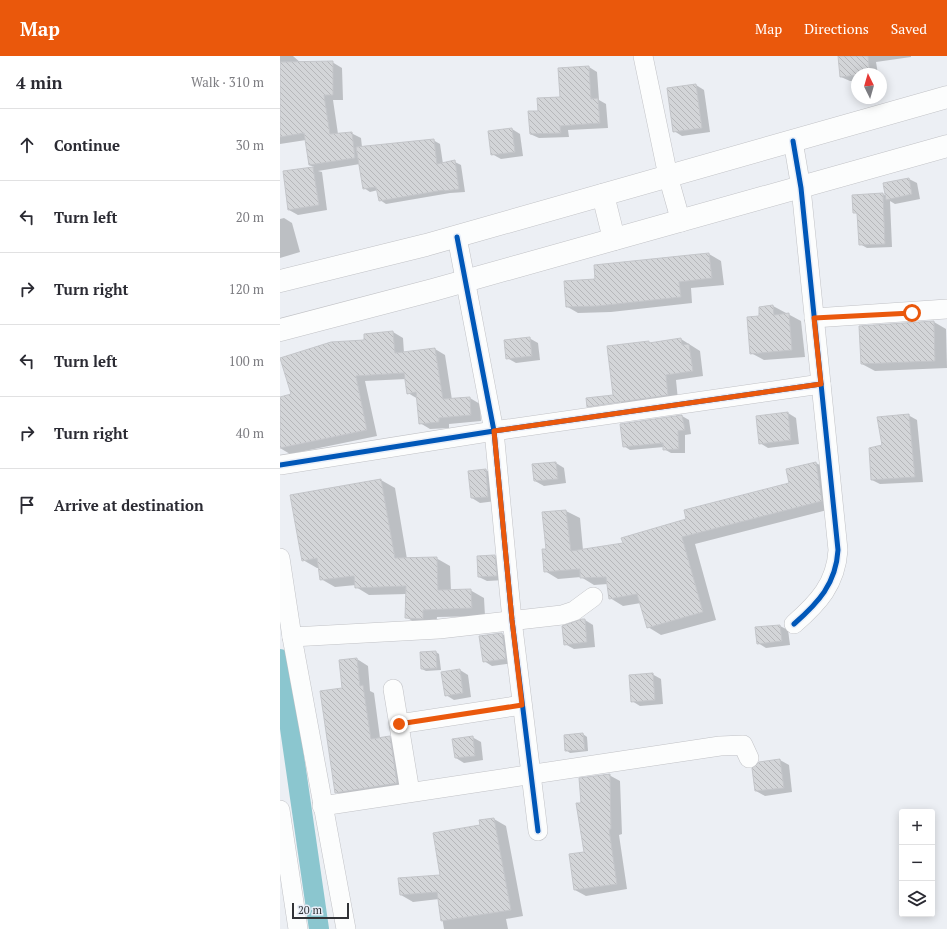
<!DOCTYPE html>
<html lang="en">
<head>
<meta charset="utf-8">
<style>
	body { margin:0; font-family:"PT Serif",serif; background:#f2f2f3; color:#2b2b33 }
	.controls { position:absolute; right:12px; bottom:12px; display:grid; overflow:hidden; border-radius:4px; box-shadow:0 2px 10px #0003 }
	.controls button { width:36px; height:36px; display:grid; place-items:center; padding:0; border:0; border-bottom:1px solid #e1e1e2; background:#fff; color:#2b2b33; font:20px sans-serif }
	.compass { position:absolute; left:571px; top:12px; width:36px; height:36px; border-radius:50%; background:#fff; box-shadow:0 2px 10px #0003; rotate:355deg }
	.scale { position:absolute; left:12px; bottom:10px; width:57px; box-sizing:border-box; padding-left:4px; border:2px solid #313337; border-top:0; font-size:11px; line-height:14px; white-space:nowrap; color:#313337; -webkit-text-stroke:3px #e8eef8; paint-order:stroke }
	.stop { position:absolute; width:12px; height:12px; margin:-9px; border:3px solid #ea580c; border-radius:50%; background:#fff }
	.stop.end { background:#ea580c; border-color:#fff; box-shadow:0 1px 4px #0008 }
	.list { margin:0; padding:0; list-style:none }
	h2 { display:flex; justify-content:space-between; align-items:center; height:52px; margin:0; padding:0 16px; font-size:17px }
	h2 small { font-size:13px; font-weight:400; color:#7c7c81 }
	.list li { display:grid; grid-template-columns:26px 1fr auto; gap:12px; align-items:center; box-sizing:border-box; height:72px; padding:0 16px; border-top:1px solid #e1e1e2 }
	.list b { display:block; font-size:15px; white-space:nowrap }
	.list em { font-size:13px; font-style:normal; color:#7c7c81 }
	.icon { flex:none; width:22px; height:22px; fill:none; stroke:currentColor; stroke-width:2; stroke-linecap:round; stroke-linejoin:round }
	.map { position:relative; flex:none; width:667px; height:873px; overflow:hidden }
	header { display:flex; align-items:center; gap:24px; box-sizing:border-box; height:56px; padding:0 20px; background:#ea580c; color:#fff }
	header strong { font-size:19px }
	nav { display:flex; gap:22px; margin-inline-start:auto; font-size:14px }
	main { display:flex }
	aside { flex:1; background:#fff }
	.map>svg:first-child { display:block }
	.shadow { fill:#0003; fill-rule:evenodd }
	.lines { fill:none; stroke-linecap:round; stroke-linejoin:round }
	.canal { stroke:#8bc6cf; stroke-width:20 }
	.building { fill:url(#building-back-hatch); stroke:#c4c6ca }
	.minor-casing { stroke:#c1c2c6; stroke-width:20 }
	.major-casing { stroke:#c1c2c6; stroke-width:23 }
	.highway-casing { stroke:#c1c2c6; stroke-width:23 }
	.minor { stroke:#fcfdfd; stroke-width:19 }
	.major { stroke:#fcfdfd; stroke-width:22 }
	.highway { stroke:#fcfdfd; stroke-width:22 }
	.cycleway-casing { stroke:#e8eef8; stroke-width:8 }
	.cycleway { stroke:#0057b8; stroke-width:5 }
	.route { stroke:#ea580c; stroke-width:5 }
</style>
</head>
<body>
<header>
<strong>Map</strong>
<nav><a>Map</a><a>Directions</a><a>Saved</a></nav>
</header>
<main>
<aside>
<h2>4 min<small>Walk · 310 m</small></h2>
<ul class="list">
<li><svg class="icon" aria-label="ahead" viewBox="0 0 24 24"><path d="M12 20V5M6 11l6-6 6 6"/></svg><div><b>Continue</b></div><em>30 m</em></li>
<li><svg class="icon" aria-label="left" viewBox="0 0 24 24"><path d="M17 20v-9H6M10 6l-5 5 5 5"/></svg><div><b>Turn left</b></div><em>20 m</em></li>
<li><svg class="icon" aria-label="right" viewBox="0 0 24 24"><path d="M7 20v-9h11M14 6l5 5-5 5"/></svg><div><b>Turn right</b></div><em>120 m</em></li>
<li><svg class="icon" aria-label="left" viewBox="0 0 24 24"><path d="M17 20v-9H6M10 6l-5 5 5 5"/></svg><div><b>Turn left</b></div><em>100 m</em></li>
<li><svg class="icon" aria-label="right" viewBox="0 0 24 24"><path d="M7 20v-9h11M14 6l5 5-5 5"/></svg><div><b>Turn right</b></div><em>40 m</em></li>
<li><svg class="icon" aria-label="arrive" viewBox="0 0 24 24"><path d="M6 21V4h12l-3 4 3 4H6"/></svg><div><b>Arrive at destination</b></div></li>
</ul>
</aside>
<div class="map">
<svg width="667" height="873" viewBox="0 0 667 873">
	<defs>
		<pattern id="building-back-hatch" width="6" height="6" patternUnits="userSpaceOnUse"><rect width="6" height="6" fill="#d3d5d8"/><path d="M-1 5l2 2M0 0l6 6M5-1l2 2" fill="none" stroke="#b6b7ba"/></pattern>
	</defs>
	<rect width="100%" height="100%" fill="#eceff4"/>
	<g class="shadow">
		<polygon points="0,0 13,0 21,7 52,6 62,12 63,44 53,44 58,78 71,77 81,82 82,91 153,84 160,88 163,108 175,106 181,109 185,136 170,137 106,148 100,144 98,134 90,136 84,132 80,108 38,115 42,116 47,154 18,159 9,154 4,116 34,111 29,109 26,84 0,88"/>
		<polygon points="559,0 631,0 631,1 596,6 598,18 577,18 577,25 570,25 561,21"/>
		<polygon points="309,11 317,16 319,44 326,48 328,72 288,74 289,81 259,82 250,78 259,56 282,42"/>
		<polygon points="416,29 424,34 430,76 402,80 394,75"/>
		<polygon points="232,73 240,78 243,100 221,103 212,98"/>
		<polygon points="629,123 637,127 640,143 615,148 610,145 612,191 587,192 580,188 579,159 574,156 573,140 603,138 606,140"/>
		<polygon points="4,162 12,167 20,196 0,202 0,163"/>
		<polygon points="429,198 441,205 444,229 411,232 412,247 331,256 298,257 286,250 316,224 315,210"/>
		<polygon points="493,250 521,265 525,301 484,304 471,297 480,261"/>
		<polygon points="654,266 666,273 667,312 595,315 582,308"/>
		<polygon points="113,276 123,282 124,297 155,293 165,299 172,344 190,342 200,348 201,365 169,368 169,372 150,373 140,367 138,343 128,337 126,323 85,325 97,380 10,398 0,392 0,342 13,339 85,285 85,279"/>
		<polygon points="249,282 258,287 260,304 236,307 227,302"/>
		<path d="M 401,283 L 420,295 L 423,320 L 396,324 L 398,344 L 318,356 L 308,350 L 334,340 L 369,286 L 373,288 ZM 341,345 L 341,347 L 312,351 L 312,349 Z"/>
		<polygon points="508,357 516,362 519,388 488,392 480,387"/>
		<polygon points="628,359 637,364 643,426 600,428 592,424 603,390"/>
		<polygon points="402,360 409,364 411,378 405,379 405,397 391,397 384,393 384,391 350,394 344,390"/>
		<polygon points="276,407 284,412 286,427 264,430 255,425"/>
		<polygon points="536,407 549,414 555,452 415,488 436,564 381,579 368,571 361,547 343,550 330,542 328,528 314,529 301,521 278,523 265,515 267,494 263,457 286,455 300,462 303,494 344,488 510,427"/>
		<polygon points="206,414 214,419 216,445 200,447 192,442"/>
		<polygon points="101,424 115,432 127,503 156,502 170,510 171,535 190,534 204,542 205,560 157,561 156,570 139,569 126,561 127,538 89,539 76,531 76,529 55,531 41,523 40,512 37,512 23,504"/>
		<polygon points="215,500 223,505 225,524 207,525 199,521"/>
		<polygon points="305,564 313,569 315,591 294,593 285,588"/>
		<polygon points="500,570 508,574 510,589 486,592 478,587"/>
		<polygon points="222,578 231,583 234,607 212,610 204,605 200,580"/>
		<polygon points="156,596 159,598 161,614 146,615 142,613"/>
		<polygon points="77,603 88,610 90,635 94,637 100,682 109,681 121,687 128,733 67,743 56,736 63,633"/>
		<polygon points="180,614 188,619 191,641 174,644 166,639"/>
		<polygon points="372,618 381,623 383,648 360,650 352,645"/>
		<polygon points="303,678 307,681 308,695 290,697 286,694 285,680"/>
		<polygon points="192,681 201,686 203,704 184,707 176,702"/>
		<polygon points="500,704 509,709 512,736 485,740 476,735 479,707"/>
		<polygon points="329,719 340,725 342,778 339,779 347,833 306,840 295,834 306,797 302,748"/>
		<polygon points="214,763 226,770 243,860 226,863 228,873 164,873 159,843 133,846 121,839 161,820 201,770"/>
	</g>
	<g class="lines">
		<polyline class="canal" points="0,603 39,873"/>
	</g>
	<g class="building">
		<polygon points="558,0 588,0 590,18 560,21"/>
		<polygon points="53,5 53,39 44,39 50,78 72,76 75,102 29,109 24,77 0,81 0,6"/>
		<polygon points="309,10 311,43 318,42 320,67 280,70 281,77 250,78 248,55 258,55 257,42 280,41 278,12"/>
		<polygon points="416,28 422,72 393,76 387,32"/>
		<polygon points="232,72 235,96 211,99 208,75"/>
		<polygon points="154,83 157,108 175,104 179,133 164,135 164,134 99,145 96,131 83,133 76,91"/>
		<polygon points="33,111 39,149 8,154 3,115"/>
		<polygon points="629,122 632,138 606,144 603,127"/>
		<polygon points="603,137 605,188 579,189 577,157 573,157 572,139"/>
		<polygon points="429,197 432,222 399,226 401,241 318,250 286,251 284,225 315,223 314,209"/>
		<polygon points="493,249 494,259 509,257 512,294 470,298 467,261 479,260 479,251"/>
		<polygon points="654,265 655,305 581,308 579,270"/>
		<polygon points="113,275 115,297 155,292 163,343 190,341 191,359 159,362 159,366 139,368 136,336 127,338 124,317 76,320 87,374 0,392 0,341 11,338 0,302 51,286 84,284 84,278"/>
		<polygon points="250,281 252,300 226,303 224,284"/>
		<polygon points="401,282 402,289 409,288 413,315 386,319 388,339 307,351 306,342 333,339 327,290 369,285 369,287"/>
		<polygon points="508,356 511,384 479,388 476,360"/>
		<polygon points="629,358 635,421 591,424 589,392 602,389 597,361"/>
		<polygon points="402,359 405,374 398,375 399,393 383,394 383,387 343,391 340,368"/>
		<polygon points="276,406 278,423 254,425 252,408"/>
		<polygon points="536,406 542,445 402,481 423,556 367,572 357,538 329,543 326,521 300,522 300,513 264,516 262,493 266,493 262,456 286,454 291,495 343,487 341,482 406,463 404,454 509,427 506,413"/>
		<polygon points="206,413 208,441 191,442 188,415"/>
		<polygon points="101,423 115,502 157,501 158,534 191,533 192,552 143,554 143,563 125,562 126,530 75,532 74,520 40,524 37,502 22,505 10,439"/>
		<polygon points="215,499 217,520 198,521 197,500"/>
		<polygon points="302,563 305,563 307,586 284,589 282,570"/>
		<polygon points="500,569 502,585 477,588 475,571"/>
		<polygon points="222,577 226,603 203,606 199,580"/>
		<polygon points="156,595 157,612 141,613 140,596"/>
		<polygon points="77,602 80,630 83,629 91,683 110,680 117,727 55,737 40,635 62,632 59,604"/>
		<polygon points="180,613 183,637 165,640 161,616"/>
		<polygon points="373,617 375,644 351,646 349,619"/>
		<polygon points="303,677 305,694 285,695 284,679"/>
		<polygon points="193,680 195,700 175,702 172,683"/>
		<polygon points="500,703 504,732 475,735 472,712 479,706"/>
		<polygon points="330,718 331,773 329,773 337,828 294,834 289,798 304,796 296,747 301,747 299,722"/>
		<polygon points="214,762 231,854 161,865 157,836 120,839 118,822 160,819 153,777 200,769 199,764"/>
	</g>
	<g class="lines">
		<defs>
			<g id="minor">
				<polyline points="363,0 388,120 401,166"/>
				<path d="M 513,85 L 521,132 L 558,494 C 556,528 538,547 514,568"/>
				<polyline points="177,181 214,375 232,564 258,775"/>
				<polyline points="534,262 667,253"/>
				<polyline points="0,409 214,375 541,328"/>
				<polyline points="0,502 12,581 66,873"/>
				<polyline points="12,581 159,573 282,559 294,555 313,541"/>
				<polyline points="113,633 130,736"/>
				<polyline points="119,668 242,649"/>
				<polyline points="42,750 440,690 463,689 469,702"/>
				<polyline points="0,754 18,873"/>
			</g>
			<g id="major">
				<polyline points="0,225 146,189 667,41"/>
				<polyline points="0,274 153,234 667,90"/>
			</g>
			<polyline id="highway" points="323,139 334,183"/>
		</defs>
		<use href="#minor" class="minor-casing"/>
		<use href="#major" class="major-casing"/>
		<use href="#highway" class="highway-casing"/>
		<use href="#minor" class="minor"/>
		<use href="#major" class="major"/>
		<use href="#highway" class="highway"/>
		<defs>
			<g id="cycleway">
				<path d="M 513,85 L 521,132 L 558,494 C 556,528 538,547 514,568"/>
				<polyline points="177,181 214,375 232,564 258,775"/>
				<polyline points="0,409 214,375 541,328"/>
			</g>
		</defs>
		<use href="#cycleway" class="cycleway-casing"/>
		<use href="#cycleway" class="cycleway"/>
	</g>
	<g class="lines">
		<polyline class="route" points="119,668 242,649 232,564 214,375 541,328 534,262 632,257"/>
	</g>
</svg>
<div class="controls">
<button>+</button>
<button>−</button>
<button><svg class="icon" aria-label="layers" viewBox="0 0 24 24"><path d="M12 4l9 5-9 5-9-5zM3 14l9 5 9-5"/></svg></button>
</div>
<svg class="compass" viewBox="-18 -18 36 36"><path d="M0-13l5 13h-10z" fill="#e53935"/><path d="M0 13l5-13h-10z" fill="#7c7c81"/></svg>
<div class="scale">20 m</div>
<div class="stop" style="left:632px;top:257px"></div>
<div class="stop end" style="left:119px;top:668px"></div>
</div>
</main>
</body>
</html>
